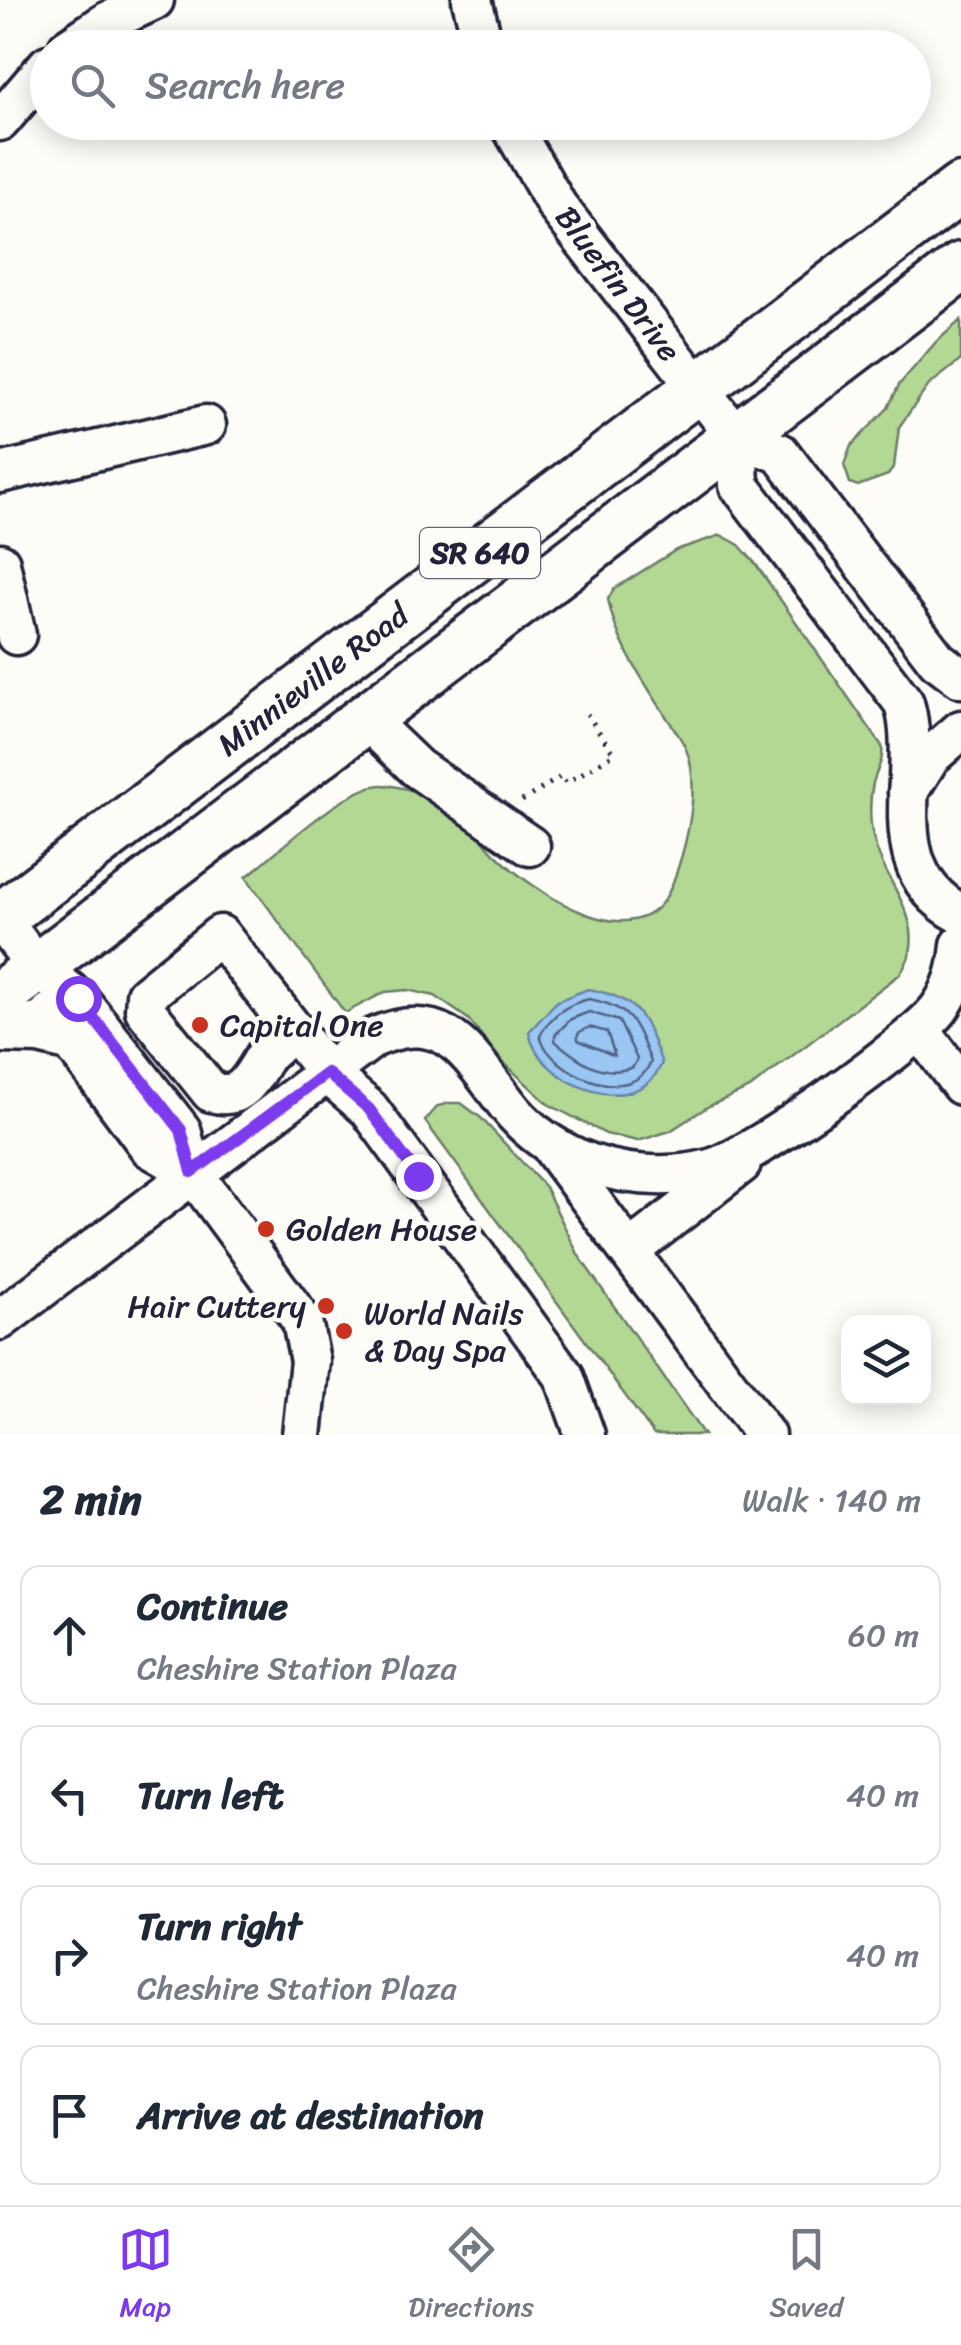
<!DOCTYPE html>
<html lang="en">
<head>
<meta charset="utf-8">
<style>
	body { margin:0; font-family:Sriracha,sans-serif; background:#f6f6f7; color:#1f2937 }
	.controls { position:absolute; right:30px; bottom:30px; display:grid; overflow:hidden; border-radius:20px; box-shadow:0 5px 25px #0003 }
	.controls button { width:90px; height:90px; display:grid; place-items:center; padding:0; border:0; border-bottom:2px solid #e0e1e3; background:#fff; color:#1f2937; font:50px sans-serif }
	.stop { position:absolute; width:30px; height:30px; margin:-22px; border:8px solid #7c3aed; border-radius:50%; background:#fff }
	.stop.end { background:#7c3aed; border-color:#fff; box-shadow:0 2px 10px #0008 }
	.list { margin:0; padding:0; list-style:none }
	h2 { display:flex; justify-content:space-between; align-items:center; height:130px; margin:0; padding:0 40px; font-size:42px }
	h2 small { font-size:32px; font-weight:400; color:#747a83 }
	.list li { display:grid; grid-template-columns:65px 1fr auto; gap:30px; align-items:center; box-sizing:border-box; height:140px; margin:0 20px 20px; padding:0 20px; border:2px solid #e0e1e3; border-radius:20px }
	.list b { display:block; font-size:38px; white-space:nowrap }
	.list p { margin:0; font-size:32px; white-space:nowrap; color:#747a83 }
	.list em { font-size:32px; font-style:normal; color:#747a83 }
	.icon { flex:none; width:55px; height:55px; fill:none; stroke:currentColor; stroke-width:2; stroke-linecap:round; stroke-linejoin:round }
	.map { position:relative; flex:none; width:961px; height:1435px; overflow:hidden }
	.search { position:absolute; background:#fff; box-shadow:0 5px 25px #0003; left:30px; right:30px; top:30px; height:110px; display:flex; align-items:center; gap:25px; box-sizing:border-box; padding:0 35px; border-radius:55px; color:#747a83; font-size:38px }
	.sheet { height:770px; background:#fff }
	nav { display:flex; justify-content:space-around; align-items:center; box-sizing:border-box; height:140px; border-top:2px solid #e0e1e3; background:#fff; font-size:28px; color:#747a83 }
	nav a { display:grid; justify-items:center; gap:5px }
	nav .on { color:#7c3aed }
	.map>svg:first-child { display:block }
	.green { fill:#b2d894; stroke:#6a7d68; stroke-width:2.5 }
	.water { fill:#99c6f3; stroke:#6984a9; stroke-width:2.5 }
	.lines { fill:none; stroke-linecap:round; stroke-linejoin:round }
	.shore { stroke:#526485; stroke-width:2.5 }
	.minor-casing { stroke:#22223b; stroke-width:45 }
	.major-casing { stroke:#22223b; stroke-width:55 }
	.path { stroke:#22223b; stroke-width:5; stroke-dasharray:2.5 8; stroke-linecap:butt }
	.minor { stroke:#fdfcf7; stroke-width:38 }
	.major { stroke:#fdfcf7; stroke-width:48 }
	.route { stroke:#7c3aed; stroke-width:12 }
	.poi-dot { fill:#c8321e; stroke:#fdfcf7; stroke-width:4 }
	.labels { text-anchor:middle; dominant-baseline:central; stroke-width:9; stroke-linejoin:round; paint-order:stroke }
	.shield { fill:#fdfcf7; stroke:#646373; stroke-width:2.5 }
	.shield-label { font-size:30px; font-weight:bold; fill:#22223b }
	.street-label { font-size:32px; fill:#22223b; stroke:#fdfcf7 }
	.poi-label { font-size:32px; fill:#22223b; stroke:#fdfcf7; text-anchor:start }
</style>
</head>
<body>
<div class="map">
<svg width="961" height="1435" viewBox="0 0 961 1435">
	<rect width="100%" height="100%" fill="#fdfcf7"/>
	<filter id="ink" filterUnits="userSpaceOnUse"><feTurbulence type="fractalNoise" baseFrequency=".01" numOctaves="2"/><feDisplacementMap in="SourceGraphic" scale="20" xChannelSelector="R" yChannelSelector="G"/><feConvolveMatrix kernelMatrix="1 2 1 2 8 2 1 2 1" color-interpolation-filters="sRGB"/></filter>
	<g filter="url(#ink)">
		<g class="green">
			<polygon points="961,320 961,360 929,385 899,427 894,467 888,475 858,486 850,483 844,465 851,446 888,408 899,385 936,342"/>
			<path d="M 721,535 L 739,545 L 755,563 L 882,746 C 884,760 877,769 873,783 C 869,801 869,826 875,844 C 887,888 933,927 900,974 L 750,1088 L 709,1106 L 670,1131 L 638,1141 L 606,1134 L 548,1104 L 503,1062 L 468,1019 L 435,996 L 407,990 L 385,992 L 345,1013 L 246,877 C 274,855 350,783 383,785 C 411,787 444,800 466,819 C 478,828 484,844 495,854 C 532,891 640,966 672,885 C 685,851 697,803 691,767 C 688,745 675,731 664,713 C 641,677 616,642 608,599 L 614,589 L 676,550 Z"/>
			<polygon points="449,1103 461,1103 481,1118 545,1187 579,1256 704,1435 654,1435 425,1121 438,1106"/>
		</g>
		<path class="water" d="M 588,989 C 640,998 644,1017 662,1063 C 637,1124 538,1084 529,1032 L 557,1001 Z"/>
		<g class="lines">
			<g class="shore">
				<path d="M 589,999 C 632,1007 636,1024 651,1062 C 631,1109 550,1073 540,1036 C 550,1016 567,1004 589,999 Z"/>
				<path d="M 589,1012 L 619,1021 L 637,1059 L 633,1067 C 603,1079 578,1060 555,1041 L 555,1035 L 571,1019 Z"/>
				<polygon points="589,1027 607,1032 615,1056 578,1040 578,1033"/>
			</g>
			<defs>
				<g id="minor">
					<polyline points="472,0 484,48"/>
					<polyline points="68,48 107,22 154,0"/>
					<polyline points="0,121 48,65"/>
					<polyline points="509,122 557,206 737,438"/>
					<path d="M 737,438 L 739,485 L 904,703 C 925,773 875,869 961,914"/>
					<polyline points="737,438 780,453 937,660 961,678"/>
					<polyline points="0,473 206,425"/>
					<polyline points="0,563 16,635"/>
					<polyline points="366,719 417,768 530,846"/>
					<polyline points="908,792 930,757 961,730"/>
					<polyline points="0,918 37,968 78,998 181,1130 192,1172 302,1321 310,1361 302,1435"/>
					<polyline points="50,1013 150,1148 192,1172"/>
					<polyline points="920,1030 961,1085"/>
					<path d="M 295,1033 C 285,1040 270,1047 264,1058 C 250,1080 242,1101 211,1092 L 145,1010 L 146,995 L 220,935 L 327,1073 L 369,1109 L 564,1376 L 585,1435"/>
					<polyline points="553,1149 765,1435"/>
					<polyline points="629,1251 741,1164"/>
					<path d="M 0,1320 L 373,1038 C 451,1003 472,1063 515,1114 C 531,1132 554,1148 576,1158 C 616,1176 668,1180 710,1169 C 751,1159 913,1043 939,1009 C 953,990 959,968 961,945"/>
				</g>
				<g id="major">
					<polyline points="0,918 961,188"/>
					<polyline points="0,996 961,267"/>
					<polyline points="0,1028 39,1029 64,1035"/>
				</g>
			</defs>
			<use href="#minor" class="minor-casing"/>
			<use href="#major" class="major-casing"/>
			<polyline class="path" points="522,801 562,776 566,783 614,754 587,714"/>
			<use href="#minor" class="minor"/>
			<use href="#major" class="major"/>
		</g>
	</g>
	<g class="lines" filter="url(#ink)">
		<polyline class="route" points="78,998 181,1130 192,1172 327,1073 369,1109 418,1176"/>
	</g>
	<g class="poi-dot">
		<circle cx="200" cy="1025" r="10"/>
		<circle cx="266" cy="1229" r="10"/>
		<circle cx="326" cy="1306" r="10"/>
		<circle cx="344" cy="1331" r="10"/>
	</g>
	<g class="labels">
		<rect class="shield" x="420" y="528" width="120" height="50" rx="8"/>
		<g class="shield-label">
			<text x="480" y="553">SR 640</text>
		</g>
		<g class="street-label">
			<text transform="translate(618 284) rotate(53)">Bluefin Drive</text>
			<text transform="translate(313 680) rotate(-37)">Minnieville Road</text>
		</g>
		<g class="poi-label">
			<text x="220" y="1025">Capital One</text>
			<text x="286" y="1229">Golden House</text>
			<text x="306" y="1306" text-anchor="end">Hair Cuttery</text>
			<text x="364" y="1313">World Nails<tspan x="364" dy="37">&amp; Day Spa</tspan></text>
		</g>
	</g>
</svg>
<div class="controls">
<button><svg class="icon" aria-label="layers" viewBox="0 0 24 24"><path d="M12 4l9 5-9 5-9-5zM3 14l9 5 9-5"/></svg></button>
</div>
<div class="stop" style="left:78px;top:998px"></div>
<div class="stop end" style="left:418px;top:1176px"></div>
<div class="search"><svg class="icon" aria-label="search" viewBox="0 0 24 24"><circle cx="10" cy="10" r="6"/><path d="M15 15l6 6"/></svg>Search here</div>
</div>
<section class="sheet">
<h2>2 min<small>Walk · 140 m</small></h2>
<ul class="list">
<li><svg class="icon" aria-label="ahead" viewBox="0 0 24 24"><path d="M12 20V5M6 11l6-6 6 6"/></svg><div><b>Continue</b><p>Cheshire Station Plaza</p></div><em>60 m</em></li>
<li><svg class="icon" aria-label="left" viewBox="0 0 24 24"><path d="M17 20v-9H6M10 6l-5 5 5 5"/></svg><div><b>Turn left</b></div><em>40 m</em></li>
<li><svg class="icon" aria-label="right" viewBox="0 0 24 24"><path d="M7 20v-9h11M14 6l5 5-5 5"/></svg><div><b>Turn right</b><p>Cheshire Station Plaza</p></div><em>40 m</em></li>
<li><svg class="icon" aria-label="arrive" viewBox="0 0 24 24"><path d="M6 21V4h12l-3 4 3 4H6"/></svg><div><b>Arrive at destination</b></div></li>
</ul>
</section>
<nav>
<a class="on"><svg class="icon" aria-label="map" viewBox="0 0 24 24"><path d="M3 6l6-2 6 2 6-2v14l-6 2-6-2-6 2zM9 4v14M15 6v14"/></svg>Map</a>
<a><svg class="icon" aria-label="directions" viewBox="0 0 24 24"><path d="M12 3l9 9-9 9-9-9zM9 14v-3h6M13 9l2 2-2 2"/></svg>Directions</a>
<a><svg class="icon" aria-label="saved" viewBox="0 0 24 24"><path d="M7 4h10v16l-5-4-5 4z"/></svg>Saved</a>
</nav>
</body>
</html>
